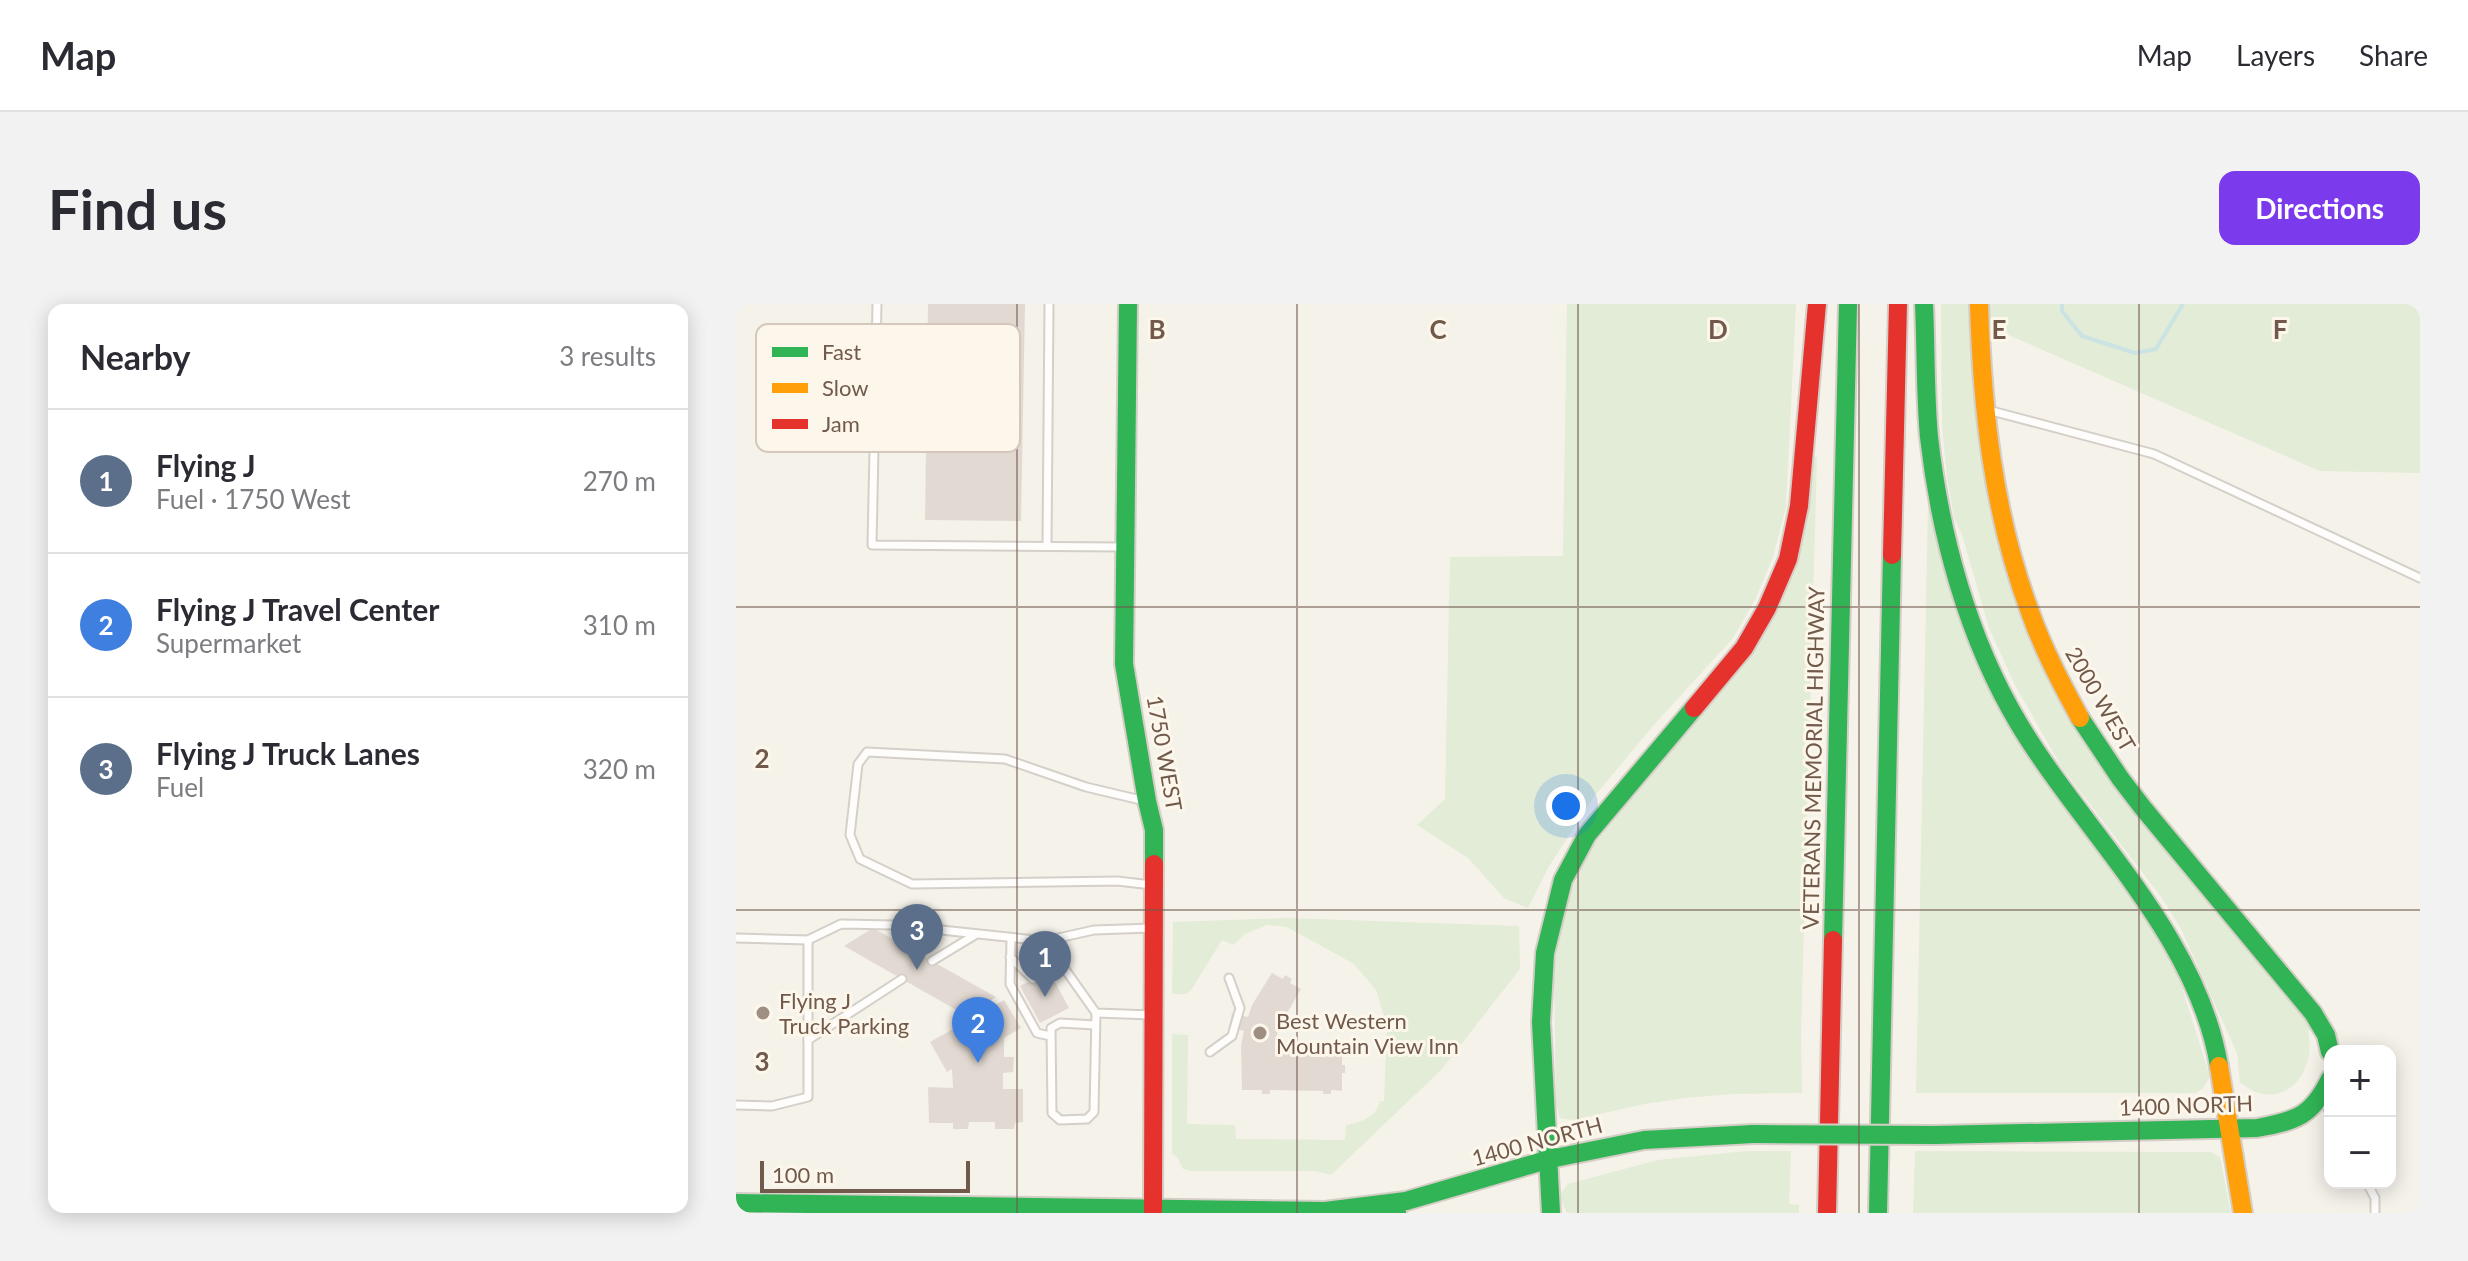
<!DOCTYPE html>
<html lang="en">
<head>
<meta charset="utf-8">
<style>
	body { margin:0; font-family:Lato,sans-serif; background:#f2f2f3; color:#2b2b33 }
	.controls { position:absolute; right:24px; bottom:24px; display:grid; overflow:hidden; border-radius:16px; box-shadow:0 4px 20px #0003 }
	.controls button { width:72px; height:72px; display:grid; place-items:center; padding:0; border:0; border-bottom:2px solid #e1e1e2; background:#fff; color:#2b2b33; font:40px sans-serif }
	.scale { position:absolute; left:24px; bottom:20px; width:210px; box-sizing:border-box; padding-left:8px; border:4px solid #715a4c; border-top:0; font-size:22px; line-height:28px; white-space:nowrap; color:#715a4c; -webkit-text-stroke:6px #fdf7eb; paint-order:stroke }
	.you { position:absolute; left:830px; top:502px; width:28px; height:28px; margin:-20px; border:6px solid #fff; border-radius:50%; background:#1a73e8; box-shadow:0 0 0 12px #1a73e833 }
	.badge { display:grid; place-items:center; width:52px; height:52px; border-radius:50%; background:#7c3aed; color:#fff; font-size:26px; font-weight:700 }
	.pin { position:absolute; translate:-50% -66px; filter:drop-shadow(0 2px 4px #0008) }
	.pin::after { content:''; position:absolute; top:42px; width:28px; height:24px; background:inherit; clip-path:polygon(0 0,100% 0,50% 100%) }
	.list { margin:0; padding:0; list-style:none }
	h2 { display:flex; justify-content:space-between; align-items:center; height:104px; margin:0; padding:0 32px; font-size:34px }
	h2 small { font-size:26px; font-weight:400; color:#7c7c81 }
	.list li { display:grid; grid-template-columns:52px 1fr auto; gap:24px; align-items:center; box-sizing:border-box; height:144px; padding:0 32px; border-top:2px solid #e1e1e2 }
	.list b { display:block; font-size:30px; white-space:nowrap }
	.list p { margin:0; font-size:26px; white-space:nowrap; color:#7c7c81 }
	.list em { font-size:26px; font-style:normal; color:#7c7c81 }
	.map { position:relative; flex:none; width:1684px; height:909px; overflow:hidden; border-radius:16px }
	header { display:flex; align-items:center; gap:48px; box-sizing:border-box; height:112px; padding:0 40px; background:#fff; border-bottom:2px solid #e1e1e2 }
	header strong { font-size:38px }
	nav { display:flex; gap:44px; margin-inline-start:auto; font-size:28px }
	.intro { display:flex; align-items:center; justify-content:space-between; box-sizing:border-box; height:192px; padding:0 48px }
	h1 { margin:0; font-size:56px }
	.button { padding:20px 36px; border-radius:16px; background:#7c3aed; color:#fff; font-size:28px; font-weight:700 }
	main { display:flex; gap:48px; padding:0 48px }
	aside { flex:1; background:#fff; border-radius:16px; box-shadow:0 4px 20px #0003 }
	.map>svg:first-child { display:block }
	.green { fill:#e2ecd6 }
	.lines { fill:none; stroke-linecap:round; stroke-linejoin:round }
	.stream { stroke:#cce3e4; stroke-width:4 }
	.building { fill:#e2dad2 }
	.lane-casing { stroke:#d4cfc8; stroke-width:11 }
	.fast-casing { stroke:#d5cec6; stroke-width:22 }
	.slow-casing { stroke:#d5cec6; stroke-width:22 }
	.jam-casing { stroke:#d5cec6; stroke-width:22 }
	.lane { stroke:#fefdfc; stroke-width:7 }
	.fast { stroke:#30b455; stroke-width:18 }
	.slow { stroke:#ff9f0a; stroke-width:18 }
	.jam { stroke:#e5322d; stroke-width:18 }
	.fast-bridge-casing { stroke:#d5cec6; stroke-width:22; stroke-linecap:butt }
	.fast-bridge { stroke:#30b455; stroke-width:18 }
	.grid { fill:none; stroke:#715a4c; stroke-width:2; stroke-opacity:0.55 }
	.poi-dot { fill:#9f8f83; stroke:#fdf7eb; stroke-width:3 }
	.labels { text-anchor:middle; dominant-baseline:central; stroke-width:6; stroke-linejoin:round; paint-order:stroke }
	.street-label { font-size:22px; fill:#715a4c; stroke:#fdf7eb }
	.poi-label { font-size:22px; fill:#715a4c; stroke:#fdf7eb; text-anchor:start }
	.key { fill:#fdf7eb; stroke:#d3c8bb; stroke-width:2 }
	.key-label { font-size:22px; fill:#715a4c }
	.grid-label { font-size:26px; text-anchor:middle; font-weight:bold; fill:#715a4c; stroke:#fdf7eb; stroke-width:6; stroke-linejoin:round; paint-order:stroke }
</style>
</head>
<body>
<header>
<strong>Map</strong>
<nav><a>Map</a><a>Layers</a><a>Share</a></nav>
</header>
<div class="intro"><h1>Find us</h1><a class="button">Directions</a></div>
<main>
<aside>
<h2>Nearby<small>3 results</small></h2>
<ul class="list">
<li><span class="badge" style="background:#5c6f8a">1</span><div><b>Flying J</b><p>Fuel · 1750 West</p></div><em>270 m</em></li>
<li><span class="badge" style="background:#3f7fe0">2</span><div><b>Flying J Travel Center</b><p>Supermarket</p></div><em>310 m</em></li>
<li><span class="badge" style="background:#5c6f8a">3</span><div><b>Flying J Truck Lanes</b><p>Fuel</p></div><em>320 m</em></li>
</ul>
</aside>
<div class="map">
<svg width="1684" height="909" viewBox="0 0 1684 909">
	<rect width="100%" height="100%" fill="#f5f2ea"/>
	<g class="green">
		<polygon points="831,0 1060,0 1050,203 1037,253 1019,296 997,334 916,423 857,494 812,564 792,604 768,594 732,554 681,521 709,495 714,253 827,252"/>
		<path d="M 1205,0 L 1232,0 L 1236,80 L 1243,145 L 1253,206 L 1269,261 L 1320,385 L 1577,725 L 1572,727 C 1579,757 1562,795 1527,790 C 1519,789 1511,783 1504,779 L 1501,749 L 1444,623 L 1426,594 L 1326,464 L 1279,381 L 1253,324 L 1226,231 L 1218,214 L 1211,174 L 1206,121 Z"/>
		<polygon points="1243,0 1684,0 1684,169 1584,167 1243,18"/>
		<polygon points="1076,153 1081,153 1065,730 1066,789 996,790 949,794 908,800 838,816 824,814 820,801 818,677 821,642 836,585 856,543 1015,351"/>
		<polygon points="1192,202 1237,348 1435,648 1474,773 1467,784 1460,789 1180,789"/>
		<path d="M 550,614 L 783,622 L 784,665 L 705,766 L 595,871 L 579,867 L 455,867 L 447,865 L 441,853 L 436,850 L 436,730 L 452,731 L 451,820 L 499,821 L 500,835 L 609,836 L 610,821 C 625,818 640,814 644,797 L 648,797 L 651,721 L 640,686 L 618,660 L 551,623 L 531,621 L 509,630 L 497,641 L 486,636 L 455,686 L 450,690 L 436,690 L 437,618 Z"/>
		<polygon points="1010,847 1055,847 1053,900 1063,901 1063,909 831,909 823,892 832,880 922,856"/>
		<polygon points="1179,847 1475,848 1484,853 1495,909 1177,909"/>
	</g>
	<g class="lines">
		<g class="stream">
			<polyline points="1326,0 1326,7 1346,32 1399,49 1420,45 1447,0"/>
			<polyline points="1679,0 1684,7"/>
		</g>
	</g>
	<g class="building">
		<polygon points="192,0 289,0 285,217 189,216"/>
		<polygon points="137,624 260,693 231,712 108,642"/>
		<polygon points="313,667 333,704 304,719 284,682"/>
		<polygon points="536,669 547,675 549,671 556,675 554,679 565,685 542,725 539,743 606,743 606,761 609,761 609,769 606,769 606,787 595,786 595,790 587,790 587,787 534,786 534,790 526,790 526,786 506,786 505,741 508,727 493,723 496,709 512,713 516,701"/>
		<polygon points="268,696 285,724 268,734 268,753 278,753 277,768 267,769 267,785 287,785 287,818 279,819 278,825 259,825 259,818 233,818 232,825 217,825 217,819 193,819 192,783 217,784 216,765 211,768 194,738"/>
	</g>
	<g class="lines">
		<defs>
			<g id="lane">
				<polyline points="141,0 136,241 385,243"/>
				<polyline points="1252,106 1418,150 1684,274"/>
				<polyline points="311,242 313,0"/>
				<polyline points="409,497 350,483 269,455 131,448 122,460 114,531 124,555 176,580 381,577 416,581"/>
				<polyline points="0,634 72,636 105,620 158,621 309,637 360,709 416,711"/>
				<polyline points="275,634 274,680 301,729 314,732"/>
				<polyline points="309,637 358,626 416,624"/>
				<polyline points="274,653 297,675"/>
				<polyline points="196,657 239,631"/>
				<polyline points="359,721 324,719 315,724 316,809 324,816 351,815 358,808 360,709"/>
				<polyline points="72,736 166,675"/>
				<polyline points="474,748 496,732 504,704 493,674"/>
				<polyline points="1587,795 1594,809"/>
				<polyline points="0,801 36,802 72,793 72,636"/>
				<polyline points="1631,879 1639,894 1639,909"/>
			</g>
			<g id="fast">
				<polyline points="392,0 388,360 411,497 418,526 418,560"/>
				<path d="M 1188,0 C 1190,44 1189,89 1193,133 C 1204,231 1232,335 1283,420 C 1349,530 1461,630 1483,762"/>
				<polyline points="1344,414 1384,474 1407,504 1577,709 1590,731 1594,748"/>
				<polyline points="1097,636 1112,0"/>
				<path d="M 1199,831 L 1521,824 C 1560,817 1576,812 1594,775"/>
				<polyline points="0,899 589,907 670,897 814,855 908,836 1017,830"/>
				<polyline points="641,901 661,909"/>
				<polyline points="815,909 805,718 809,649 827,576 851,531 958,404"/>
				<polyline points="1142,909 1156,251"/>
			</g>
			<g id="slow">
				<path d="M 1243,0 C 1246,105 1257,209 1294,308 C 1307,345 1325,379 1344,414"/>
				<polyline points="1483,762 1507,909"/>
			</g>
			<g id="jam">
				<polyline points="1156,251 1162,0"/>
				<polyline points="958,404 1008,344 1031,304 1052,255 1063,202 1081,0"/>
				<polyline points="417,906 418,560"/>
				<polyline points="1091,909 1097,636"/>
			</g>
		</defs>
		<use href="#lane" class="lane-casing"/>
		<use href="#fast" class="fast-casing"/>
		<use href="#slow" class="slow-casing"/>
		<use href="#jam" class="jam-casing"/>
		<use href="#lane" class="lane"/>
		<use href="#fast" class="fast"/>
		<use href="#slow" class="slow"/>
		<use href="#jam" class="jam"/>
		<defs>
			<polyline id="fast-bridge" points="1017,830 1199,831"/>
		</defs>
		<use href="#fast-bridge" class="fast-bridge-casing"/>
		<use href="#fast-bridge" class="fast-bridge"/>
	</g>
	<path class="grid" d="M 281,0 L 281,909M 561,0 L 561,909M 842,0 L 842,909M 1123,0 L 1123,909M 1403,0 L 1403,909M 0,303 L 1684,303M 0,606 L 1684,606"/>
	<g class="poi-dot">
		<circle cx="27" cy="709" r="8"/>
		<circle cx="524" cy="729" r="8"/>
	</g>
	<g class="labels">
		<g class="street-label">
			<text transform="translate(1365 395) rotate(60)">2000 WEST</text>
			<text transform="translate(429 449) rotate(80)">1750 WEST</text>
			<text transform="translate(1077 454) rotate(-89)">VETERANS MEMORIAL HIGHWAY</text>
			<text transform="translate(1450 801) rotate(-2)">1400 NORTH</text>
			<text transform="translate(801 837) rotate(-15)">1400 NORTH</text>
		</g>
		<g class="poi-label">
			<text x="43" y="696">Flying J<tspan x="43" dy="25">Truck Parking</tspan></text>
			<text x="540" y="716">Best Western<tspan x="540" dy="25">Mountain View Inn</tspan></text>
		</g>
	</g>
	<rect x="20" y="20" width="264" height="128" rx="12" class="key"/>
	<rect x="36" y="43" width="36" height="10" fill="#30b455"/>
	<rect x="36" y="79" width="36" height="10" fill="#ff9f0a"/>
	<rect x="36" y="115" width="36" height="10" fill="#e5322d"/>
	<g class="key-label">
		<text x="86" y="56">Fast</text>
		<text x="86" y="92">Slow</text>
		<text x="86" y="128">Jam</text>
	</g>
	<g class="grid-label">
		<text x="421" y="35">B</text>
		<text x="702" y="35">C</text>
		<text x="982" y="35">D</text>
		<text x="1263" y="35">E</text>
		<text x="1544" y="35">F</text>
		<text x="26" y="464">2</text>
		<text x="26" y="767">3</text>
	</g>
</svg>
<div class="controls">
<button>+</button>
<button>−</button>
</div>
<div class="scale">100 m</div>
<div class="you"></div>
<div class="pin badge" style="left:309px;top:693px;background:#5c6f8a">1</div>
<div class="pin badge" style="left:242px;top:759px;background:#3f7fe0">2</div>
<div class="pin badge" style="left:181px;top:666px;background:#5c6f8a">3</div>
</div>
</main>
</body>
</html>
